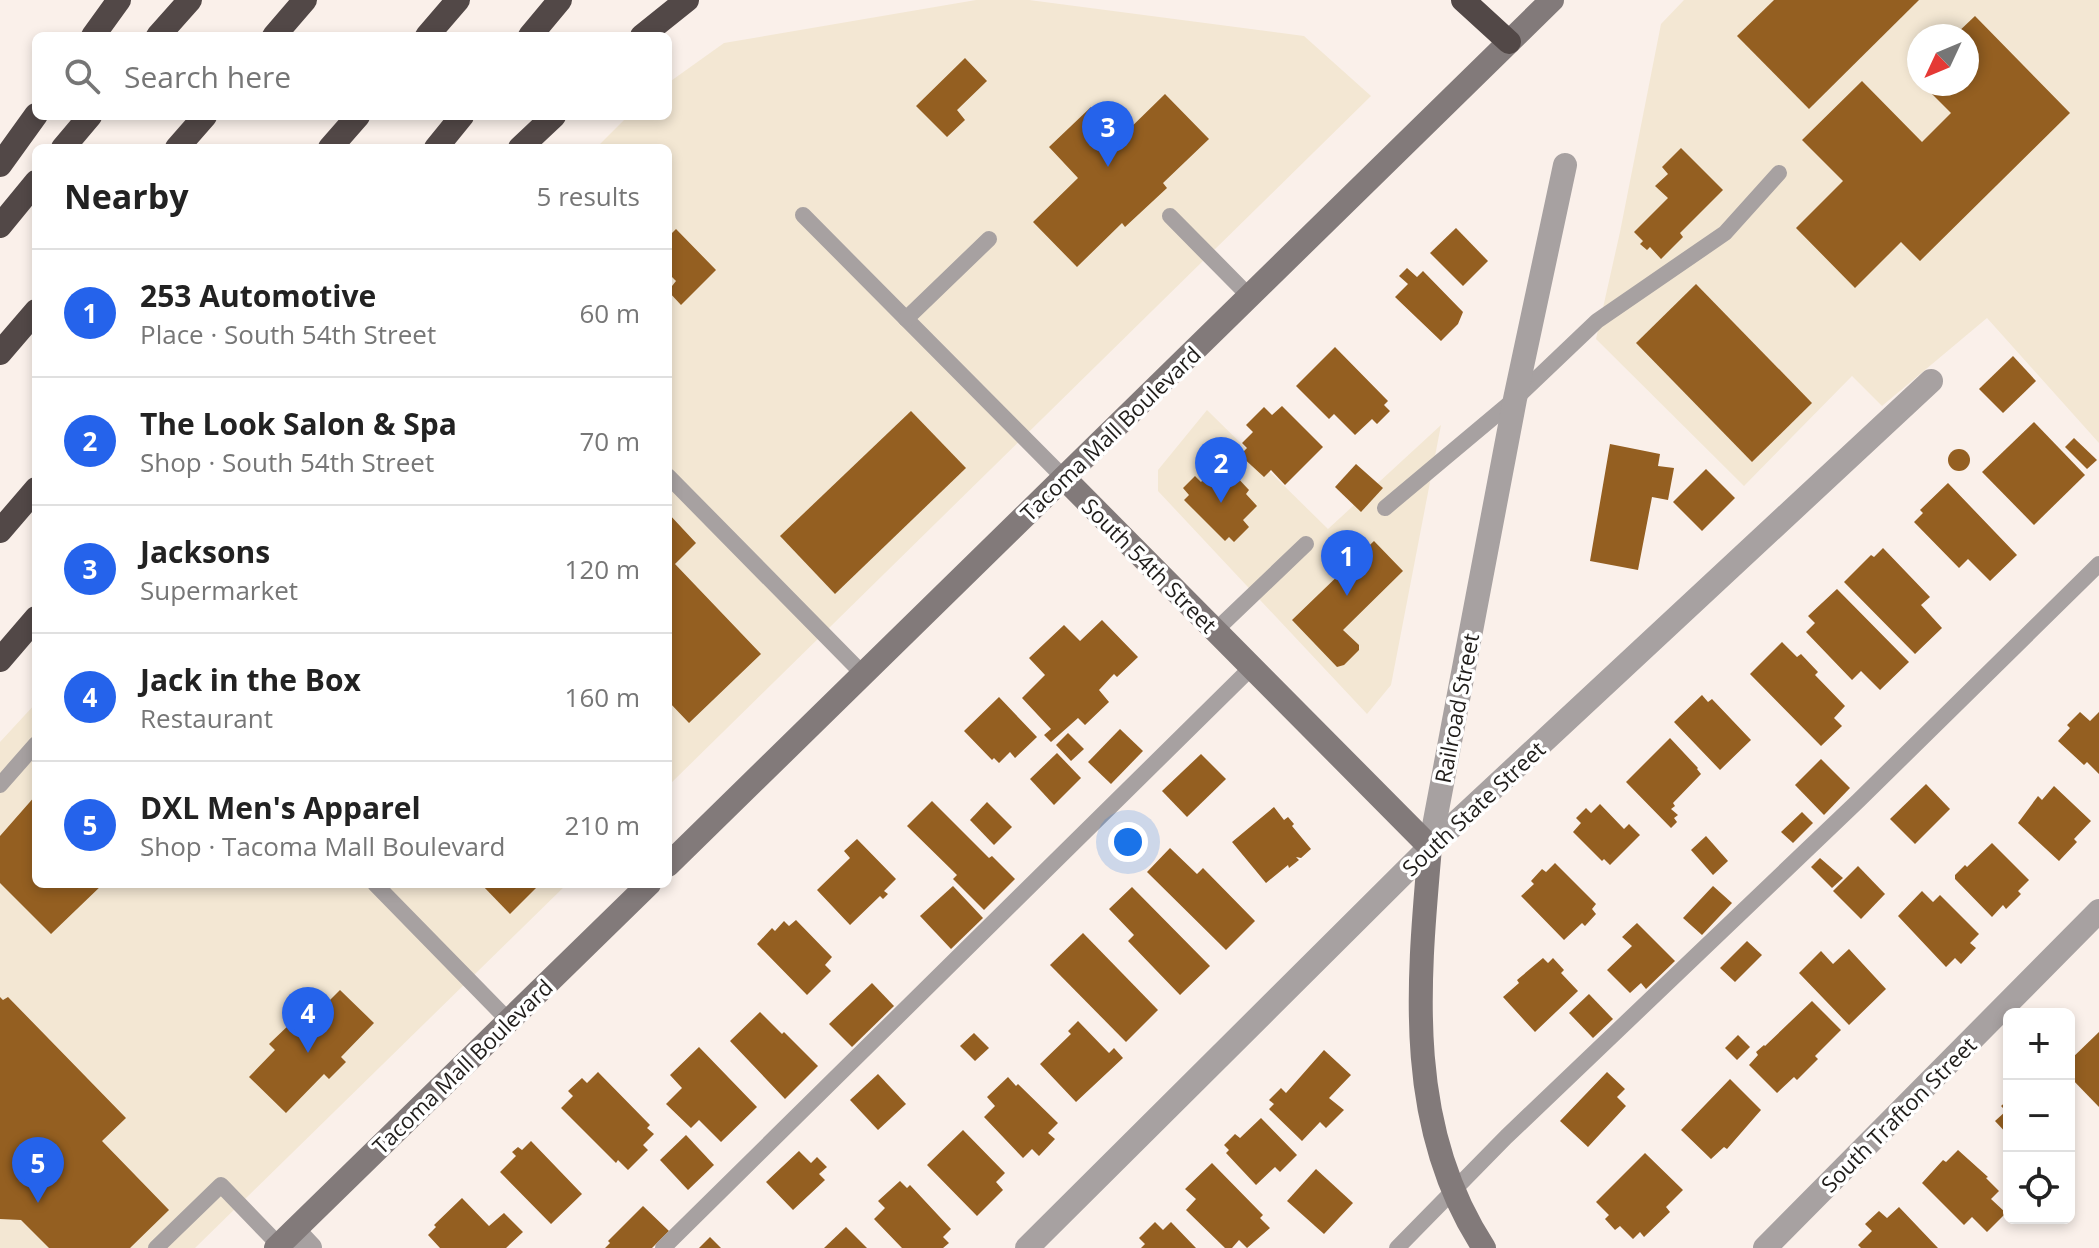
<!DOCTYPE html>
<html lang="en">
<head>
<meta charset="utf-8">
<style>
	body { margin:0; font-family:"Open Sans",sans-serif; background:#f2f2f2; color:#222 }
	.controls { position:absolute; right:24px; bottom:24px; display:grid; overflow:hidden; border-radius:12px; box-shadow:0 4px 12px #0003 }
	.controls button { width:72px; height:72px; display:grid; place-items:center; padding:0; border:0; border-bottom:2px solid #e0e0e0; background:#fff; color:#222; font:40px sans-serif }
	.compass { position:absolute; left:1907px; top:24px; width:72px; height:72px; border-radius:50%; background:#fff; box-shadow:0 4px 12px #0003; rotate:226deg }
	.you { position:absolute; left:1128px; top:842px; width:28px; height:28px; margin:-20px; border:6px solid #fff; border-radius:50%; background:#1a73e8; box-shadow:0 0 0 12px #1a73e833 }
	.badge { display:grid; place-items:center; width:52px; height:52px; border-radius:50%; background:#2563eb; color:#fff; font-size:26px; font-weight:700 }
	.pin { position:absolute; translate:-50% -66px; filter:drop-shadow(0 2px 4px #0008) }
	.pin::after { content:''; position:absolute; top:42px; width:28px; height:24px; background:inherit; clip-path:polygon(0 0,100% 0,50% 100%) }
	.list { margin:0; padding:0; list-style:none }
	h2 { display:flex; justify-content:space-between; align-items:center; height:104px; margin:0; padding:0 32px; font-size:34px }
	h2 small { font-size:26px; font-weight:400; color:#767676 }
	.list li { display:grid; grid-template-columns:52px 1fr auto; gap:24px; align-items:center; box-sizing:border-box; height:128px; padding:0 32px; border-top:2px solid #e0e0e0 }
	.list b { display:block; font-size:30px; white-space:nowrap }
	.list p { margin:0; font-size:26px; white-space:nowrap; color:#767676 }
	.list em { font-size:26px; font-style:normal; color:#767676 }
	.icon { flex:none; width:44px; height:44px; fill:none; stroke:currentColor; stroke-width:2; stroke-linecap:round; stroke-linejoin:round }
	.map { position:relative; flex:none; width:2099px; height:1248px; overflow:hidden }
	.search { position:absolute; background:#fff; box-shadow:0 4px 12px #0003; left:32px; top:32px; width:640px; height:88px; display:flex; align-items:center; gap:20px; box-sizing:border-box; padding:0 28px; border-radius:12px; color:#767676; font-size:30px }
	.panel { position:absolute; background:#fff; box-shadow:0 4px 12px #0003; left:32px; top:144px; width:640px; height:744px; border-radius:12px }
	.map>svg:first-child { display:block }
	.commercial { fill:#f3e7d3; fill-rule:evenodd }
	.building { fill:#945f21 }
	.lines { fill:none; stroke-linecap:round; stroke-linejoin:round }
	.lane { stroke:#a7a1a1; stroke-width:16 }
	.street { stroke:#a7a1a1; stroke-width:24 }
	.secondary { stroke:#827a7a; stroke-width:24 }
	.highway { stroke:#524847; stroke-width:24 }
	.labels { text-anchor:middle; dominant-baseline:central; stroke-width:7; stroke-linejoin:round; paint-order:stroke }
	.street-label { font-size:22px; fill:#201d1a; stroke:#fff }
</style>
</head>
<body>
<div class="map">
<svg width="2099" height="1248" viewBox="0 0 2099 1248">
	<rect width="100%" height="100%" fill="#faf0ea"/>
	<g class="commercial">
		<polygon points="976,0 1029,0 1304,36 1371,96 668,786 668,148 596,148 628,116 668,116 668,83 724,43"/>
		<path d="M 1684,0 L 2099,0 L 2099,443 L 1987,318 L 1882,406 L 1852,376 L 1744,486 L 1596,339 L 1620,232 L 1661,24 ZM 1919,36 L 1967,36 L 1967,84 L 1919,84 Z"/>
		<polygon points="1207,410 1328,529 1441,425 1391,685 1367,714 1158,491 1158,470"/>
		<polygon points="36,703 36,884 567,884 195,1248 0,1248 0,742"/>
	</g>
	<g class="building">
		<polygon points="1774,0 1919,0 1809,109 1737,36"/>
		<polygon points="1975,16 2070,113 1920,261 1901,242 1855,288 1796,228 1843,181 1802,140 1862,81 1922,142 1951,113 1922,84 1967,84 1967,36 1954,36"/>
		<polygon points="965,58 987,81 957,110 965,120 947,137 916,106"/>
		<polygon points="1165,94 1209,139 1163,183 1167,188 1125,227 1122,223 1077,267 1033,222 1078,178 1049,147 1091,107 1120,138"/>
		<polygon points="1681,148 1723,190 1680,233 1683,237 1661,259 1650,247 1647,250 1640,244 1643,241 1634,232 1668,198 1655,186 1668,174 1662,167"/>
		<polygon points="1456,228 1488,261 1463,286 1430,253"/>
		<polygon points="676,229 716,270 681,305 668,291 676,281 668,273 668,237"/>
		<polygon points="1407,268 1417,277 1423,271 1463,312 1458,324 1441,341 1395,297 1408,284 1399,276"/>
		<polygon points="1696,284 1812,403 1752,462 1636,343"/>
		<polygon points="1335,347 1388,401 1384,405 1390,411 1377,424 1372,419 1355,435 1334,414 1329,419 1296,386"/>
		<polygon points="2013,356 2036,381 2003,413 1979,389"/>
		<polygon points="1282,406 1323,447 1285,485 1271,470 1264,477 1240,455 1247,448 1242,443 1253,432 1246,425 1264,407 1272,415"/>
		<polygon points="911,411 966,468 835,594 780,536"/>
		<polygon points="2034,422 2085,475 2034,525 1982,472"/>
		<polygon points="2074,438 2097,460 2087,469 2065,447"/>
		<polygon points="1610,444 1660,454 1658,466 1674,468 1668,500 1652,497 1638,570 1590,561"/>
		<circle cx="1959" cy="460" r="11"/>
		<polygon points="1356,464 1383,488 1361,512 1335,487"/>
		<polygon points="1218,465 1230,478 1234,474 1249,490 1246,494 1257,506 1243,520 1249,527 1234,542 1229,537 1225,541 1184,500 1189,495 1183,488 1195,476 1201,482"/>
		<polygon points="1706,469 1735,498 1702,531 1673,502"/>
		<polygon points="1948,483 2017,555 1990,581 1968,559 1959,568 1914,522 1923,513 1920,510"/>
		<polygon points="668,513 696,543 675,564 761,654 689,723 668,701"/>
		<polygon points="1374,541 1403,571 1343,630 1359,645 1359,650 1344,665 1337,667 1292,620"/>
		<polygon points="1883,548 1930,597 1921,605 1942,628 1915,654 1844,582 1871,555 1874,557"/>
		<polygon points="1837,589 1909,662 1880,690 1861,671 1852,680 1806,632 1815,623 1808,616"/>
		<polygon points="1102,620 1138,657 1117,677 1114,674 1099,690 1109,702 1085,725 1078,718 1051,742 1044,735 1051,729 1022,698 1045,675 1029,658 1064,625 1080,641"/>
		<polygon points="1782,642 1797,657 1801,654 1818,672 1815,675 1845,706 1834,718 1842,726 1821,746 1750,674"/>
		<polygon points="1702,695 1708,702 1712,699 1751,740 1720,770 1674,722"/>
		<polygon points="999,697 1037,737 1015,758 1010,752 999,763 994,758 992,760 964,731"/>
		<polygon points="2080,712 2090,721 2099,712 2099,774 2087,762 2084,765 2058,741 2070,728 2067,725"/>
		<polygon points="1120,729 1143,751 1111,784 1088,762"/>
		<polygon points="1068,733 1084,749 1071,761 1056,745"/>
		<polygon points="1670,738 1698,768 1697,769 1701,774 1673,803 1675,806 1671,809 1678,815 1674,818 1677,822 1671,828 1626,782"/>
		<polygon points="1057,753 1081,778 1054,805 1030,779"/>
		<polygon points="1201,754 1226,779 1187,817 1162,791"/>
		<polygon points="1821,759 1850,788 1824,815 1795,785"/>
		<polygon points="1926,784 1950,809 1915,844 1890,819"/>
		<polygon points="2054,786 2091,821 2074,839 2077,842 2059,861 2018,823 2038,796 2042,800"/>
		<polygon points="36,795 36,884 103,884 51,934 0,883 0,836"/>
		<polygon points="932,801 989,858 992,856 1015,879 984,910 953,879 957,875 907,826"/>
		<polygon points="987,802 1012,827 994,845 970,820"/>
		<polygon points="1600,804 1624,829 1629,824 1640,835 1610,865 1604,859 1602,861 1573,832 1581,823 1576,818 1586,808 1591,813"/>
		<polygon points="1274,807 1284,820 1288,817 1294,824 1292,826 1311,849 1301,858 1296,857 1299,860 1289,868 1288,865 1266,883 1232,842"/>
		<polygon points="1802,812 1813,823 1793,843 1781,832"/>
		<polygon points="1706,836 1728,861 1713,875 1691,850"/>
		<polygon points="857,839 896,879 884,891 888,894 883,899 880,896 850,925 817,890 850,858 844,851"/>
		<polygon points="1992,843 2029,880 2018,891 2021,894 2006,909 2003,905 1992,917 1955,879 1955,875 1965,865 1967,867"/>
		<polygon points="1170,848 1197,874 1203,868 1255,921 1226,950 1147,872"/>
		<polygon points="1820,858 1843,878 1832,888 1811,867"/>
		<polygon points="1555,863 1596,904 1592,909 1596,914 1585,926 1582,923 1564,940 1521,896 1534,884 1531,881 1542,869 1546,872"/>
		<polygon points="1858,866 1885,894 1861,919 1833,891"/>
		<polygon points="481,884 540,884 510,914"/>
		<polygon points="953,886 983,918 951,949 920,916"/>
		<polygon points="1713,886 1732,903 1702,935 1683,918"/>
		<polygon points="1132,887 1210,966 1180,995 1128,941 1134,935 1109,909"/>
		<polygon points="1922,891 1933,902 1940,895 1979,934 1970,943 1976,948 1961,964 1955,958 1946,967 1898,916"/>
		<polygon points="796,920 832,957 825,965 831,971 807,995 757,944 772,928 775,931 784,921 789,926"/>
		<polygon points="1637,923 1675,961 1646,989 1641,983 1630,993 1607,970 1632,946 1622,937"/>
		<polygon points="1083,933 1158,1010 1126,1042 1050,965"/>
		<polygon points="1747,941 1762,955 1735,982 1720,968"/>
		<polygon points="1849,949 1886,989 1849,1025 1799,973 1821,951 1833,964"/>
		<polygon points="1543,958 1548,963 1553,958 1564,970 1561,973 1578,991 1535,1032 1503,997 1519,983 1517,980"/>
		<polygon points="872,983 894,1006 852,1047 829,1024"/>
		<polygon points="340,990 374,1023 341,1057 346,1062 329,1079 324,1074 286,1113 249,1077 275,1050 269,1044 292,1022 287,1017 307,996 321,1009"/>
		<polygon points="1589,994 1613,1019 1593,1038 1569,1013"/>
		<polygon points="0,997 3,1000 8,997 126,1118 102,1141 169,1210 130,1248 49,1248 21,1220 0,1219"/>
		<polygon points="1812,1001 1841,1030 1815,1056 1818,1059 1797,1080 1794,1077 1777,1093 1749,1065 1758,1055 1756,1052 1764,1045 1765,1046"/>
		<polygon points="760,1012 782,1034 784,1032 818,1066 785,1099 730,1041"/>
		<polygon points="1078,1021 1109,1053 1114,1048 1123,1058 1076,1102 1040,1064 1071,1034 1068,1031"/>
		<polygon points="2099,1032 2099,1107 2069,1076 2069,1061"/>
		<polygon points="974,1033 989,1048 975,1061 960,1046"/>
		<polygon points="1738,1035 1750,1047 1737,1060 1725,1048"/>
		<polygon points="699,1047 757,1107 721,1142 699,1120 691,1128 666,1104 682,1088 670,1075"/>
		<polygon points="1324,1050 1351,1075 1329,1098 1344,1110 1326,1128 1320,1122 1302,1141 1269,1109 1274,1104 1269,1100 1281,1088 1286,1093"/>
		<polygon points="598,1072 650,1125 647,1128 654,1134 643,1145 648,1150 628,1170 618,1160 616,1163 561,1108 573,1096 568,1091 582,1078 587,1083"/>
		<polygon points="1607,1072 1625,1089 1617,1097 1626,1106 1588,1147 1560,1121"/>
		<polygon points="878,1074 906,1104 878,1130 850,1100"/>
		<polygon points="1008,1077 1016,1086 1018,1084 1058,1123 1048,1133 1055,1139 1039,1156 1032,1149 1023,1158 984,1117 995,1106 987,1097"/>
		<polygon points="1730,1079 1761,1110 1727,1149 1724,1147 1711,1159 1681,1130"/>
		<polygon points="2009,1099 2009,1136 1995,1121 2006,1111 2001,1106"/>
		<polygon points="1261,1118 1297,1155 1280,1172 1275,1167 1256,1185 1226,1153 1229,1150 1224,1145 1235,1134 1240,1138"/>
		<polygon points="963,1130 1005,1173 996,1182 1003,1190 977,1216 927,1165"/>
		<polygon points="686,1135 714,1165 688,1190 660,1160"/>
		<polygon points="531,1141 582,1194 551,1224 500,1172 516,1156 512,1152 518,1147 522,1150"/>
		<polygon points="1958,1150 1988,1177 1986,1178 1999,1191 1991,1199 2006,1213 1987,1232 1972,1217 1964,1225 1922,1183 1943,1160 1946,1162"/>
		<polygon points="799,1151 811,1163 817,1157 827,1167 819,1174 825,1180 793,1210 766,1182"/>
		<polygon points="1645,1153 1683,1190 1666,1207 1670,1212 1644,1237 1640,1232 1633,1239 1620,1226 1615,1230 1605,1219 1609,1215 1596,1202"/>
		<polygon points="1212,1163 1263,1215 1260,1218 1270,1228 1247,1248 1239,1240 1232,1248 1225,1248 1186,1210 1196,1199 1185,1189"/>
		<polygon points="1316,1169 1353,1203 1324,1234 1287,1201"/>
		<polygon points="900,1181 907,1188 910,1185 951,1229 943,1237 949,1243 943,1248 902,1248 874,1219 885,1208 878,1201"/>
		<polygon points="462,1198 489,1226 504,1213 523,1232 506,1248 440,1248 428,1235 436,1227 434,1225"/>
		<polygon points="643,1206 669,1231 652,1248 605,1248 610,1243 608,1241"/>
		<polygon points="1899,1207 1938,1248 1861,1248 1858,1245 1872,1231 1865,1224 1879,1211 1887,1218"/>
		<polygon points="1155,1222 1163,1230 1171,1222 1196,1248 1141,1248 1145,1244 1139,1238"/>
		<polygon points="846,1227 867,1248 824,1248"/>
		<polygon points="710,1237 721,1248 699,1248"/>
	</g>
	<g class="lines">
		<g class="lane">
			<polyline points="803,215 1064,478"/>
			<polyline points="1170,216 1249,296"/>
			<polyline points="906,319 989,239"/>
			<polyline points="668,476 863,674"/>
			<polyline points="1385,508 1515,399 1597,321 1725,233 1779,173"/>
			<polyline points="1215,631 1306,544"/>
			<polyline points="0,785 36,744"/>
			<polyline points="375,884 509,1021"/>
			<polyline points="156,1248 221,1185 279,1245"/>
			<polyline points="663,1248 1252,667"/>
			<polyline points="1397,1248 1506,1137 1858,801 2099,564"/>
		</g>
		<g class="street">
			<polyline points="1430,847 1515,399 1565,165"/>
			<polyline points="294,1231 310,1248"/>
			<polyline points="1027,1248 1430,847 1931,381"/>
			<polyline points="1765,1248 2099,911"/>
		</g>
		<g class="secondary">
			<path d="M 1064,478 L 1430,847 C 1418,984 1404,1126 1484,1248"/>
			<polyline points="668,865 1552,0"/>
			<polyline points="276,1248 649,884"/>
		</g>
		<g class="highway">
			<polyline points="1463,0 1509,42"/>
			<polyline points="93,36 119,0"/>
			<polyline points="158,36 190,0"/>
			<polyline points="274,36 305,0"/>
			<polyline points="427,36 458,0"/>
			<polyline points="530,36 560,0"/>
			<polyline points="642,36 687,0"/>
			<polyline points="63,148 90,116"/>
			<polyline points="177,148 205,116"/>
			<polyline points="330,148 358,116"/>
			<polyline points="436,148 462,116"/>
			<polyline points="520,148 554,116"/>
			<polyline points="0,165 36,115"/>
			<polyline points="0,226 36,182"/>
			<polyline points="0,353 36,311"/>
			<polyline points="0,531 36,489"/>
			<polyline points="0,660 36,618"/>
		</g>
	</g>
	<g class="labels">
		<g class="street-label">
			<text transform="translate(1110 433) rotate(-44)">Tacoma Mall Boulevard</text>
			<text transform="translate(1150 565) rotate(45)">South 54th Street</text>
			<text transform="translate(1456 708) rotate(-79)">Railroad Street</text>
			<text transform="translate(1473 808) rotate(-43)">South State Street</text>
			<text transform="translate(462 1066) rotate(-44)">Tacoma Mall Boulevard</text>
			<text transform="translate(1898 1114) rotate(-45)">South Trafton Street</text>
		</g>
	</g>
</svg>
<div class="controls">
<button>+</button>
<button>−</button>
<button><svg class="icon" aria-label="locate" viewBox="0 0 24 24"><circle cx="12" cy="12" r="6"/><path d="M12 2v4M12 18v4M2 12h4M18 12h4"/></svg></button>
</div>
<svg class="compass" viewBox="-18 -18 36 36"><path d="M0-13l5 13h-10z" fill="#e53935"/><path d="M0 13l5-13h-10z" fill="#767676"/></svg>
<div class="you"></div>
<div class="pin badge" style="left:1347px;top:596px">1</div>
<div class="pin badge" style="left:1221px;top:503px">2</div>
<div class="pin badge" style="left:1108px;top:167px">3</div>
<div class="pin badge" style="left:308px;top:1053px">4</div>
<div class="pin badge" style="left:38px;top:1203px">5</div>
<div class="search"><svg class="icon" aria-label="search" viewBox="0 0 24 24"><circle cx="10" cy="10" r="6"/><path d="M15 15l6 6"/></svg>Search here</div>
<section class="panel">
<h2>Nearby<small>5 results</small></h2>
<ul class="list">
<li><span class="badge">1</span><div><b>253 Automotive</b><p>Place · South 54th Street</p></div><em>60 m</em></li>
<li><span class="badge">2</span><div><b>The Look Salon &amp; Spa</b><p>Shop · South 54th Street</p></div><em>70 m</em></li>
<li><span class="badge">3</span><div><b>Jacksons</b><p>Supermarket</p></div><em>120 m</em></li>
<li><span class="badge">4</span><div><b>Jack in the Box</b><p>Restaurant</p></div><em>160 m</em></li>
<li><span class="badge">5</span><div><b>DXL Men's Apparel</b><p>Shop · Tacoma Mall Boulevard</p></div><em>210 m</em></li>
</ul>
</section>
</div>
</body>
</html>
